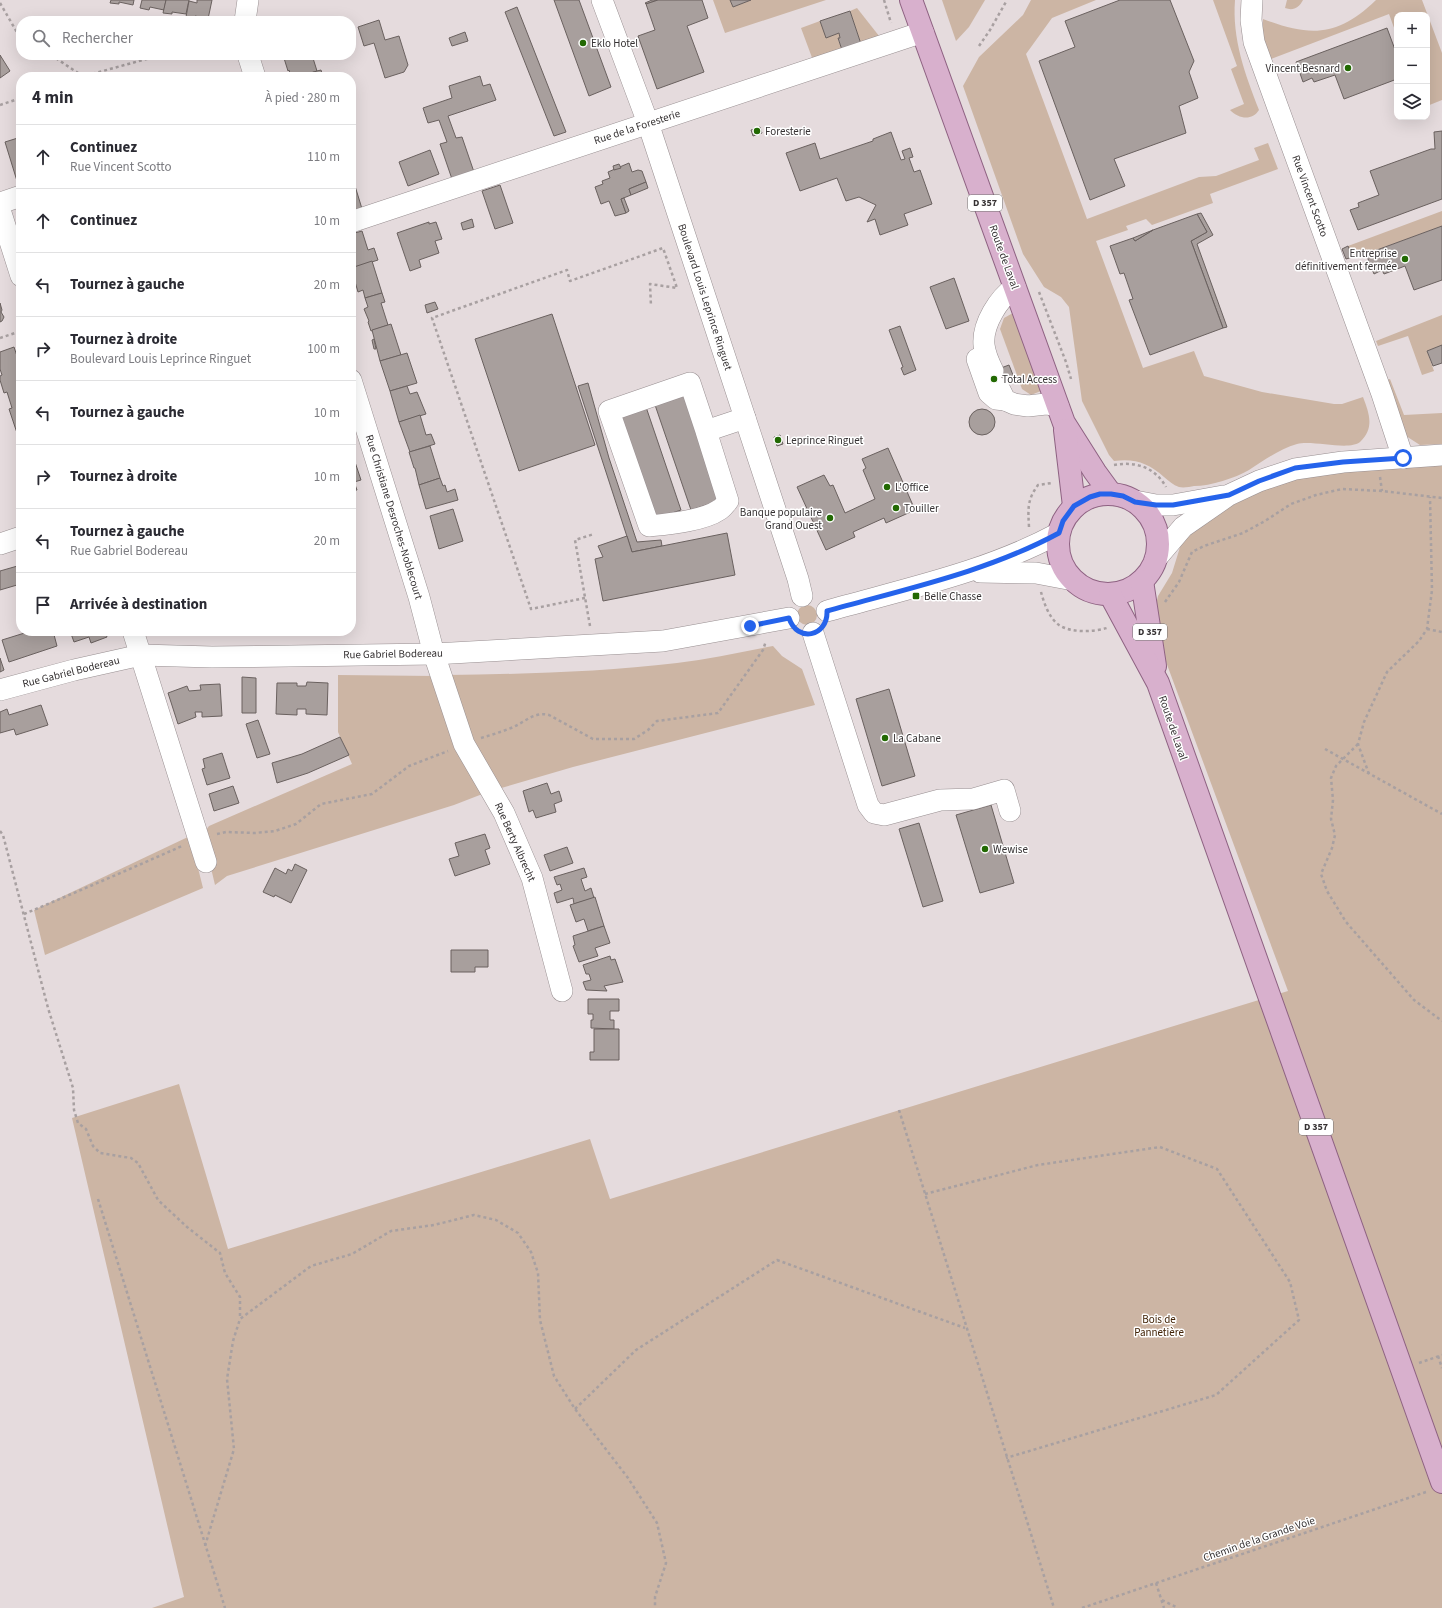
<!DOCTYPE html>
<html lang="fr">
<head>
<meta charset="utf-8">
<style>
	body { margin:0; font-family:"Source Sans 3",sans-serif; background:#f7f7f7; color:#2b2b33 }
	.controls { position:absolute; right:12px; top:12px; display:grid; overflow:hidden; border-radius:8px; box-shadow:0 4px 16px #0002 }
	.controls button { width:36px; height:36px; display:grid; place-items:center; padding:0; border:0; border-bottom:1px solid #e1e1e2; background:#fff; color:#2b2b33; font:20px sans-serif }
	.stop { position:absolute; width:12px; height:12px; margin:-9px; border:3px solid #2563eb; border-radius:50%; background:#fff }
	.stop.end { background:#2563eb; border-color:#fff; box-shadow:0 1px 4px #0008 }
	.list { margin:0; padding:0; list-style:none }
	h2 { display:flex; justify-content:space-between; align-items:center; height:52px; margin:0; padding:0 16px; font-size:17px }
	h2 small { font-size:13px; font-weight:400; color:#7c7c81 }
	.list li { display:grid; grid-template-columns:26px 1fr auto; gap:12px; align-items:center; box-sizing:border-box; height:64px; padding:0 16px; border-top:1px solid #e1e1e2 }
	.list b { display:block; font-size:15px; white-space:nowrap }
	.list p { margin:0; font-size:13px; white-space:nowrap; color:#7c7c81 }
	.list em { font-size:13px; font-style:normal; color:#7c7c81 }
	.icon { flex:none; width:22px; height:22px; fill:none; stroke:currentColor; stroke-width:2; stroke-linecap:round; stroke-linejoin:round }
	.map { position:relative; flex:none; width:1442px; height:1608px; overflow:hidden }
	.search { position:absolute; background:#fff; box-shadow:0 4px 16px #0002; left:16px; top:16px; width:340px; height:44px; display:flex; align-items:center; gap:10px; box-sizing:border-box; padding:0 14px; border-radius:16px; color:#7c7c81; font-size:15px }
	.panel { position:absolute; background:#fff; box-shadow:0 4px 16px #0002; left:16px; top:72px; width:340px; height:564px; border-radius:16px }
	.map>svg:first-child { display:block }
	.green { fill:#ccb5a4 }
	.building { fill:#a89f9d; stroke:#6a615f }
	.lines { fill:none; stroke-linecap:round; stroke-linejoin:round }
	.minor-casing { stroke:#988f91; stroke-width:22 }
	.major-casing { stroke:#8e6282; stroke-width:24 }
	.path { stroke:#a8a0a1; stroke-width:2.5; stroke-dasharray:3 3; stroke-linecap:butt }
	.minor { stroke:#fff; stroke-width:21 }
	.major { stroke:#d8b0cd; stroke-width:22 }
	.route { stroke:#2563eb; stroke-width:5 }
	.poi-dot { fill:#226903; stroke:#fff; stroke-width:1.5 }
	.labels { text-anchor:middle; dominant-baseline:central; stroke-width:3; stroke-linejoin:round; paint-order:stroke }
	.shield { fill:#fff; stroke:#727070; stroke-width:1 }
	.shield-label { font-size:10px; font-weight:bold; fill:#363233 }
	.poi-label { font-size:11px; fill:#363233; stroke:#fff; text-anchor:start }
	.street-label { font-size:11px; fill:#363233; stroke:#fff }
	.park-label { font-size:11px; fill:#402104; stroke:#fff }
</style>
</head>
<body>
<div class="map">
<svg width="1442" height="1608" viewBox="0 0 1442 1608">
	<rect width="100%" height="100%" fill="#e5dbdd"/>
	<g class="green">
		<polygon points="713,0 730,0 733,7 751,0 826,0 725,33"/>
		<polygon points="942,0 985,0 969,27 956,41"/>
		<path d="M 1031,0 L 1096,0 L 1052,18 L 1026,54 L 1087,219 L 1199,177 L 1216,176 L 1259,160 L 1254,148 L 1268,143 L 1278,169 L 1210,194 L 1213,203 L 1152,225 L 1146,219 L 1126,226 L 1128,230 L 1096,241 L 1143,368 L 1194,351 L 1204,376 L 1262,392 L 1334,404 L 1342,404 L 1363,397 C 1369,413 1375,428 1360,442 C 1349,451 1313,440 1297,444 C 1280,449 1264,460 1249,470 C 1235,478 1211,486 1194,486 C 1190,487 1183,488 1179,487 C 1173,485 1169,481 1164,477 C 1149,463 1134,458 1114,461 L 1109,455 L 1082,401 L 1069,307 L 1061,297 L 1044,287 L 1023,254 L 963,86 L 979,57 L 1023,15 Z"/>
		<path d="M 1213,0 L 1235,0 C 1232,39 1245,74 1259,110 C 1252,121 1239,119 1230,110 L 1244,104 L 1231,69 L 1237,66 Z"/>
		<path d="M 1287,0 L 1303,0 C 1299,8 1293,11 1285,8 Z"/>
		<path d="M 1376,0 L 1422,0 L 1442,53 L 1442,100 L 1427,106 L 1427,15 L 1397,15 L 1397,36 L 1389,14 L 1271,59 L 1263,36 L 1263,19 C 1310,37 1338,37 1376,0 Z"/>
		<polygon points="857,8 883,41 862,47 850,11"/>
		<polygon points="820,21 826,37 839,33 840,38 838,39 843,53 814,63 801,28"/>
		<polygon points="1442,211 1442,226 1366,254 1365,252 1353,257 1348,246"/>
		<polygon points="1013,313 1041,391 1031,395 1022,389 1000,329 1004,318"/>
		<polygon points="1442,315 1442,345 1427,351 1434,371 1422,375 1408,336 1378,346 1376,341"/>
		<polygon points="1390,379 1404,415 1442,413 1442,444 1420,445 1406,436 1384,381"/>
		<polygon points="1442,461 1442,1608 152,1608 184,1597 72,1118 179,1084 228,1249 590,1139 610,1199 1288,991 1159,643 1155,609 1158,596 1172,573 1181,544 1209,517 1275,484 1317,471 1348,472 1390,469"/>
		<circle cx="807" cy="615" r="10"/>
		<path d="M 773,646 L 782,656 L 802,669 L 815,705 L 573,767 L 498,789 L 473,748 L 447,675 C 524,674 601,672 677,663 C 709,659 741,652 773,646 Z"/>
		<polygon points="338,675 435,676 485,793 454,805 227,876 215,885 203,834 209,826 352,764 338,732"/>
		<polygon points="190,836 203,888 45,955 34,910"/>
	</g>
	<g class="building">
		<polygon points="111,0 134,0 133,5 119,2 119,4 110,3"/>
		<polygon points="142,0 166,0 164,10 150,7 149,10 140,8"/>
		<polygon points="166,0 189,0 186,14 172,12 172,14 163,13"/>
		<polygon points="197,0 212,0 208,19 195,16 194,19 186,17 189,1 197,3"/>
		<polygon points="554,0 579,0 611,87 589,96"/>
		<polygon points="652,0 658,0 646,4 645,3"/>
		<polygon points="658,0 702,0 708,18 687,26 704,72 657,89 638,36 655,30 646,4"/>
		<polygon points="730,0 751,0 733,7"/>
		<polygon points="1120,0 1170,0 1194,61 1189,72 1198,98 1179,106 1186,133 1114,159 1125,186 1090,200 1039,61 1075,47 1065,21"/>
		<polygon points="517,7 566,132 554,136 505,12"/>
		<polygon points="850,11 862,47 843,53 838,38 840,38 839,33 826,38 820,21"/>
		<polygon points="379,20 385,40 399,36 408,65 404,72 385,78 374,43 364,46 358,27"/>
		<polygon points="1387,28 1397,55 1397,79 1344,99 1335,75 1314,82 1312,78 1303,82 1296,62"/>
		<polygon points="465,32 468,41 452,46 449,38"/>
		<polygon points="0,55 10,71 0,78"/>
		<polygon points="283,55 312,55 317,71 298,77 291,77 289,70 288,71"/>
		<polygon points="321,70 323,77 298,77 317,71"/>
		<polygon points="480,76 483,86 490,84 496,100 448,116 456,138 462,137 475,175 453,182 440,144 447,142 439,120 428,123 423,108 452,98 449,86"/>
		<polygon points="760,127 762,133 753,136 751,130"/>
		<polygon points="1442,131 1442,199 1358,230 1350,210 1359,207 1358,203 1379,195 1370,171 1431,149 1435,149 1434,132"/>
		<polygon points="891,132 901,160 905,159 902,151 910,148 913,157 909,158 914,172 920,170 932,204 904,214 908,225 880,235 875,219 867,222 876,205 859,197 846,201 837,178 800,191 786,153 815,143 820,159 873,141 873,139"/>
		<polygon points="21,137 21,180 17,181 5,142"/>
		<polygon points="430,150 439,174 408,186 399,162"/>
		<polygon points="352,161 355,170 351,171 351,162"/>
		<polygon points="629,163 632,172 638,170 642,171 646,182 629,189 631,195 621,199 626,213 615,216 609,201 601,204 595,187 603,184 602,181 610,178 608,172"/>
		<polygon points="619,164 621,168 614,170 613,166"/>
		<polygon points="646,182 648,188 631,195 629,189"/>
		<polygon points="500,185 513,223 495,229 482,191"/>
		<polygon points="355,186 363,212 351,215 351,187"/>
		<polygon points="624,198 629,211 626,213 621,199"/>
		<polygon points="1201,213 1213,235 1197,244 1227,327 1223,328 1191,241 1207,232 1197,214"/>
		<polygon points="1197,214 1207,232 1191,241 1223,328 1150,355 1129,300 1133,299 1124,273 1120,274 1110,246 1133,238 1135,241 1153,230"/>
		<polygon points="472,219 474,227 463,230 461,223"/>
		<polygon points="429,222 429,224 436,222 442,239 435,241 439,253 419,260 421,267 410,271 397,233"/>
		<polygon points="1442,226 1442,280 1414,290 1405,266 1384,274 1382,270 1374,274 1366,254"/>
		<polygon points="1153,230 1135,241 1133,238"/>
		<polygon points="362,231 368,250 374,248 378,260 356,267 353,259 351,260 351,234"/>
		<polygon points="1348,246 1353,257 1346,259 1342,249"/>
		<polygon points="372,261 382,293 365,298 363,290 358,292 351,268"/>
		<polygon points="954,278 969,321 946,329 930,287"/>
		<polygon points="382,293 385,302 381,303 388,325 371,331 368,322 369,321 364,309 368,307 365,298"/>
		<polygon points="435,302 438,309 427,313 425,305"/>
		<polygon points="0,303 2,310 1,312 4,317 2,321 0,322"/>
		<polygon points="552,314 595,445 519,471 475,339"/>
		<polygon points="391,324 401,355 380,361 372,330"/>
		<polygon points="900,326 916,370 904,375 901,368 903,367 889,330"/>
		<polygon points="374,339 376,349 374,349 372,340"/>
		<polygon points="1442,345 1442,363 1433,366 1427,351"/>
		<polygon points="14,347 21,368 21,439 19,439 9,409 12,408 7,392 4,393 0,380 0,376 2,375 0,369 0,352"/>
		<polygon points="407,353 417,383 390,391 380,361"/>
		<polygon points="1009,365 1015,380 980,393 974,378"/>
		<polygon points="588,383 609,458 637,542 661,540 662,546 632,552 578,386"/>
		<polygon points="407,386 410,394 417,392 426,414 399,422 390,391"/>
		<polygon points="683,393 719,501 691,510 654,402"/>
		<polygon points="646,407 681,510 651,520 617,417"/>
		<circle cx="982" cy="422" r="13"/>
		<polygon points="420,415 426,435 431,434 435,444 410,452 399,422"/>
		<polygon points="780,435 783,444 777,446 774,437"/>
		<polygon points="430,446 440,478 419,485 415,468 414,468 409,452"/>
		<polygon points="888,448 915,510 886,523 884,518 853,532 855,537 826,550 797,487 824,475 830,486 833,485 845,513 875,499 863,470 866,468 862,459"/>
		<polygon points="354,459 361,480 354,482 357,490 351,491 351,460"/>
		<polygon points="440,478 443,486 445,485 447,492 455,489 458,500 426,509 419,485"/>
		<polygon points="453,509 463,541 439,549 430,516"/>
		<polygon points="727,533 735,575 603,601 595,559 603,557 598,546 627,536 632,552"/>
		<polygon points="21,565 21,591 20,591 17,585 0,590 0,571"/>
		<polygon points="31,631 53,631 57,646 9,662 2,640"/>
		<polygon points="70,631 105,631 107,637 91,643 89,637 74,642"/>
		<polygon points="0,658 4,670 0,672"/>
		<polygon points="242,677 256,678 256,713 242,713"/>
		<polygon points="307,682 328,683 327,715 306,714 306,709 297,709 297,715 276,714 277,683 297,683 297,686 306,686"/>
		<polygon points="220,684 222,716 202,717 202,712 195,712 196,717 178,724 168,693 187,686 189,691 201,690 200,685"/>
		<polygon points="889,689 915,776 882,786 856,699"/>
		<polygon points="41,705 48,725 16,735 14,729 0,733 0,712 7,709 9,715"/>
		<polygon points="258,720 270,754 257,758 246,724"/>
		<polygon points="340,737 349,755 308,773 277,783 272,763 302,754"/>
		<polygon points="222,753 230,778 207,785 202,769 205,768 203,759"/>
		<polygon points="547,783 551,794 559,791 562,801 554,804 556,812 536,818 533,810 529,812 523,791"/>
		<polygon points="233,786 239,803 214,811 209,794"/>
		<polygon points="991,805 1014,883 980,893 956,815"/>
		<polygon points="919,823 943,901 923,907 899,829"/>
		<polygon points="485,834 490,848 485,850 490,864 455,876 449,859 459,856 455,843"/>
		<polygon points="567,847 573,863 550,871 544,855"/>
		<polygon points="295,864 307,870 291,903 275,895 274,897 263,892 275,868 286,874 288,869 292,871"/>
		<polygon points="584,868 587,877 581,879 585,891 591,888 594,898 574,904 573,898 557,903 554,893 562,890 560,884 557,885 554,877"/>
		<polygon points="595,897 604,926 588,931 584,919 576,922 570,905"/>
		<polygon points="604,926 610,943 595,948 598,956 579,962 573,946 575,945 573,936"/>
		<polygon points="451,950 488,950 488,967 475,967 475,972 451,972"/>
		<polygon points="610,956 611,960 615,959 623,982 604,986 607,991 586,990 583,982 591,980 589,974 586,974 583,965"/>
		<polygon points="588,999 619,999 619,1011 610,1011 610,1020 614,1020 614,1029 591,1028 591,1020 593,1020 593,1014 588,1014"/>
		<polygon points="594,1029 619,1029 619,1060 590,1060 590,1052 594,1052"/>
	</g>
	<g class="lines">
		<defs>
			<g id="minor">
				<polyline points="602,0 648,123 798,579 802,596"/>
				<polyline points="1252,0 1251,20 1254,42 1382,394 1403,458"/>
				<polyline points="245,21 248,0"/>
				<polyline points="248,55 255,77"/>
				<polyline points="0,203 21,196"/>
				<polyline points="0,210 21,276"/>
				<polyline points="351,222 923,32"/>
				<polyline points="977,359 989,393 996,399 1005,400"/>
				<path d="M 993,371 C 989,363 985,354 984,345 C 982,324 999,298 1015,287"/>
				<polyline points="351,380 419,597 434,654 464,744 504,813 532,878 562,991"/>
				<polyline points="999,388 1005,400 1014,404 1028,406 1046,404 1058,406"/>
				<path d="M 706,431 L 728,501 C 725,504 723,508 719,510 C 703,521 668,524 649,526 L 609,411 L 690,383 L 706,431 L 745,418"/>
				<polyline points="1135,501 1156,505 1173,505 1223,496"/>
				<polyline points="0,544 21,537"/>
				<polyline points="1155,560 1183,527 1229,495 1259,481 1295,469 1343,462 1442,455"/>
				<polyline points="980,572 1036,573 1073,580"/>
				<path d="M 827,611 C 905,589 987,572 1059,533"/>
				<polyline points="133,631 206,862"/>
				<polyline points="813,633 868,805 874,813 884,815 940,800 973,799 1004,790 1010,811"/>
				<polyline points="0,690 74,670 141,655 212,657 434,654 663,641 789,618"/>
			</g>
			<g id="major">
				<polyline points="911,0 1064,423 1095,472 1111,494"/>
				<polyline points="1065,430 1074,506"/>
				<circle cx="1108" cy="544" r="50"/>
				<polyline points="1142,581 1155,666"/>
				<polyline points="1110,594 1158,683 1442,1482"/>
			</g>
		</defs>
		<use href="#minor" class="minor-casing"/>
		<use href="#major" class="major-casing"/>
		<g class="path">
			<polyline points="884,0 891,23"/>
			<polyline points="0,3 18,34 21,36"/>
			<polyline points="979,46 990,30 1007,0"/>
			<polyline points="51,55 84,77"/>
			<polyline points="81,77 161,55"/>
			<polyline points="0,105 21,98"/>
			<polyline points="1039,292 1066,362 1071,379"/>
			<polyline points="0,338 21,331"/>
			<path d="M 1114,465 C 1135,461 1155,467 1166,487"/>
			<polyline points="1380,477 1382,491"/>
			<path d="M 1029,527 C 1028,509 1027,500 1038,485 L 1052,483"/>
			<path d="M 1041,592 C 1044,603 1049,618 1059,625 C 1071,633 1093,632 1107,628"/>
			<polyline points="585,598 531,609 432,318 567,270 570,281 663,248 677,288 650,284 651,306"/>
			<polyline points="1165,602 1179,582 1192,552 1204,546 1243,533 1265,521 1291,504 1316,495 1342,489 1382,491 1442,498"/>
			<polyline points="590,626 575,540 594,534"/>
			<polyline points="1427,629 1442,632"/>
			<path d="M 481,738 C 491,735 501,732 511,728 C 524,723 534,711 549,715 L 593,739 L 634,739 L 648,730 L 657,721 L 718,713 L 763,650 L 766,641"/>
			<polyline points="1358,744 1336,766 1331,778 1333,800 1331,819 1335,835 1332,848 1321,874 1327,891 1346,922 1414,1000 1442,1021"/>
			<polyline points="1325,749 1442,814"/>
			<polyline points="1369,774 1358,744 1364,722 1387,672 1419,641 1427,629 1432,590 1430,497"/>
			<polyline points="0,831 3,835 48,1008 73,1088 74,1110 78,1123 86,1129 93,1146 100,1153 131,1158 138,1163 158,1200 187,1227 220,1253 225,1273 240,1297 240,1318"/>
			<polyline points="217,834 226,832 255,833 275,831 296,824 321,804 372,794 409,766 448,751"/>
			<path d="M 24,914 C 77,892 130,869 182,846"/>
			<polyline points="899,1110 1054,1608"/>
			<polyline points="925,1194 1038,1165 1160,1147 1217,1169 1290,1282 1299,1320 1216,1395 1006,1458"/>
			<polyline points="98,1199 225,1608"/>
			<polyline points="1438,1356 1442,1368"/>
			<polyline points="1419,1363 1442,1355"/>
			<polyline points="575,1409 636,1350 777,1260 965,1328"/>
			<polyline points="205,1546 234,1449 227,1379 233,1341 240,1319 311,1266 352,1254 391,1231 434,1225 474,1215 496,1220 518,1233 531,1252 538,1273 540,1320 554,1376 575,1409 628,1478 657,1523 666,1563 655,1597 655,1608"/>
			<polyline points="1156,1583 1164,1608"/>
			<polyline points="1162,1600 1178,1608"/>
			<polyline points="1082,1608 1426,1492"/>
		</g>
		<use href="#minor" class="minor"/>
		<use href="#major" class="major"/>
	</g>
	<g class="lines">
		<path class="route" d="M 750,626 L 789,618 C 797,643 828,637 827,611 C 905,589 987,572 1059,533 L 1063,521 L 1074,506 L 1090,497 L 1100,494 L 1111,494 L 1123,496 L 1135,502 L 1156,505 L 1173,505 L 1229,495 L 1259,481 L 1295,468 L 1343,462 L 1403,458"/>
	</g>
	<g class="poi-dot">
		<circle cx="583" cy="43" r="4"/>
		<circle cx="1348" cy="68" r="4"/>
		<circle cx="757" cy="131" r="4"/>
		<circle cx="1405" cy="259" r="4"/>
		<circle cx="994" cy="379" r="4"/>
		<circle cx="778" cy="440" r="4"/>
		<circle cx="887" cy="487" r="4"/>
		<circle cx="896" cy="508" r="4"/>
		<circle cx="830" cy="518" r="4"/>
		<rect x="912" y="592" width="8" height="8" rx="2"/>
		<circle cx="885" cy="738" r="4"/>
		<circle cx="985" cy="849" r="4"/>
	</g>
	<g class="labels">
		<g class="shield">
			<rect x="968" y="195" width="34" height="16" rx="3"/>
			<rect x="1133" y="624" width="34" height="16" rx="3"/>
			<rect x="1299" y="1119" width="34" height="16" rx="3"/>
		</g>
		<g class="shield-label">
			<text x="985" y="203">D 357</text>
			<text x="1150" y="632">D 357</text>
			<text x="1316" y="1127">D 357</text>
		</g>
		<g class="poi-label">
			<text x="591" y="43">Eklo Hotel</text>
			<text x="1340" y="68" text-anchor="end">Vincent Besnard</text>
			<text x="765" y="131">Foresterie</text>
			<text x="1397" y="253" text-anchor="end">Entreprise<tspan x="1397" dy="13">définitivement fermée</tspan></text>
			<text x="1002" y="379">Total Access</text>
			<text x="786" y="440">Leprince Ringuet</text>
			<text x="895" y="487">L'Office</text>
			<text x="904" y="508">Touiller</text>
			<text x="822" y="512" text-anchor="end">Banque populaire<tspan x="822" dy="13">Grand Ouest</tspan></text>
			<text x="924" y="596">Belle Chasse</text>
			<text x="893" y="738">La Cabane</text>
			<text x="993" y="849">Wewise</text>
		</g>
		<g class="street-label">
			<text transform="translate(637 127) rotate(-18)">Rue de la Foresterie</text>
			<text transform="translate(1310 196) rotate(70)">Rue Vincent Scotto</text>
			<text transform="translate(1004 257) rotate(70)">Route de Laval</text>
			<text transform="translate(705 297) rotate(72)">Boulevard Louis Leprince Ringuet</text>
			<text transform="translate(394 517) rotate(73)">Rue Christiane Desroches-Noblecourt</text>
			<text transform="translate(393 654) rotate(-1)">Rue Gabriel Bodereau</text>
			<text transform="translate(71 672) rotate(-14)">Rue Gabriel Bodereau</text>
			<text transform="translate(1173 728) rotate(71)">Route de Laval</text>
			<text transform="translate(515 842) rotate(66)">Rue Berty Albrecht</text>
			<text transform="translate(1259 1539) rotate(-19)">Chemin de la Grande Voie</text>
		</g>
		<g class="park-label">
			<text x="1159" y="1319">Bois de<tspan x="1159" dy="13">Pannetière</tspan></text>
		</g>
	</g>
</svg>
<div class="controls">
<button>+</button>
<button>−</button>
<button><svg class="icon" aria-label="layers" viewBox="0 0 24 24"><path d="M12 4l9 5-9 5-9-5zM3 14l9 5 9-5"/></svg></button>
</div>
<div class="stop" style="left:1403px;top:458px"></div>
<div class="stop end" style="left:750px;top:626px"></div>
<div class="search"><svg class="icon" aria-label="search" viewBox="0 0 24 24"><circle cx="10" cy="10" r="6"/><path d="M15 15l6 6"/></svg>Rechercher</div>
<section class="panel">
<h2>4 min<small>À pied · 280 m</small></h2>
<ul class="list">
<li><svg class="icon" aria-label="ahead" viewBox="0 0 24 24"><path d="M12 20V5M6 11l6-6 6 6"/></svg><div><b>Continuez</b><p>Rue Vincent Scotto</p></div><em>110 m</em></li>
<li><svg class="icon" aria-label="ahead" viewBox="0 0 24 24"><path d="M12 20V5M6 11l6-6 6 6"/></svg><div><b>Continuez</b></div><em>10 m</em></li>
<li><svg class="icon" aria-label="left" viewBox="0 0 24 24"><path d="M17 20v-9H6M10 6l-5 5 5 5"/></svg><div><b>Tournez à gauche</b></div><em>20 m</em></li>
<li><svg class="icon" aria-label="right" viewBox="0 0 24 24"><path d="M7 20v-9h11M14 6l5 5-5 5"/></svg><div><b>Tournez à droite</b><p>Boulevard Louis Leprince Ringuet</p></div><em>100 m</em></li>
<li><svg class="icon" aria-label="left" viewBox="0 0 24 24"><path d="M17 20v-9H6M10 6l-5 5 5 5"/></svg><div><b>Tournez à gauche</b></div><em>10 m</em></li>
<li><svg class="icon" aria-label="right" viewBox="0 0 24 24"><path d="M7 20v-9h11M14 6l5 5-5 5"/></svg><div><b>Tournez à droite</b></div><em>10 m</em></li>
<li><svg class="icon" aria-label="left" viewBox="0 0 24 24"><path d="M17 20v-9H6M10 6l-5 5 5 5"/></svg><div><b>Tournez à gauche</b><p>Rue Gabriel Bodereau</p></div><em>20 m</em></li>
<li><svg class="icon" aria-label="arrive" viewBox="0 0 24 24"><path d="M6 21V4h12l-3 4 3 4H6"/></svg><div><b>Arrivée à destination</b></div></li>
</ul>
</section>
</div>
</body>
</html>
